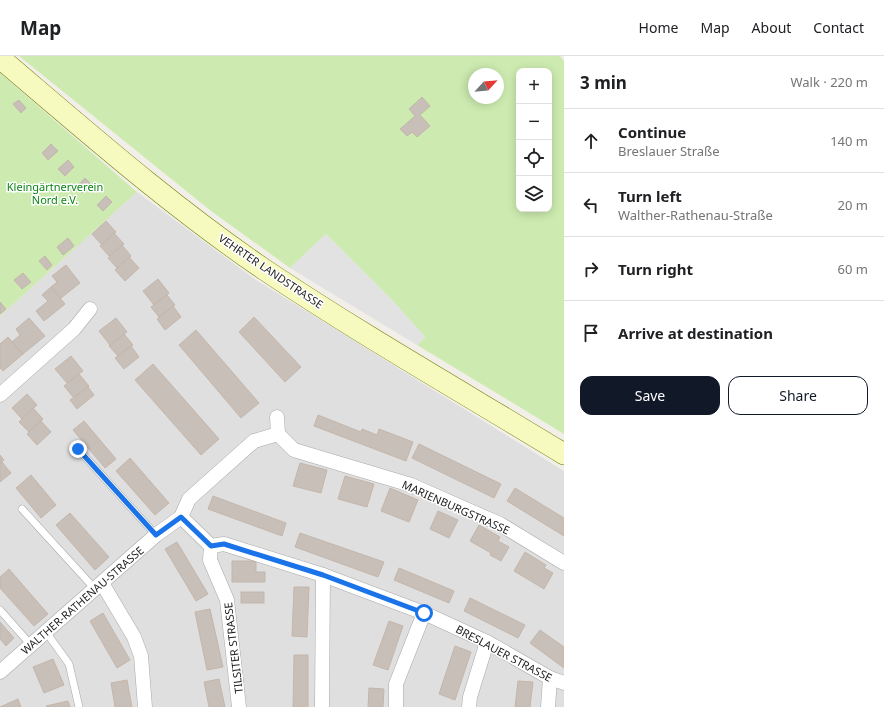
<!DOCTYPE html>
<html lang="en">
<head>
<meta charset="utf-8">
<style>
	body { margin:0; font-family:"Noto Sans",sans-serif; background:#f2f2f2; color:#202124 }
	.controls { position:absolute; right:12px; top:12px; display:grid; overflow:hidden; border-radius:8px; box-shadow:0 2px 10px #0003 }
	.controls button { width:36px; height:36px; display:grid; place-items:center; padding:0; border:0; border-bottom:1px solid #e0e0e0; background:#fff; color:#202124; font:20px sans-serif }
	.compass { position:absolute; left:468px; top:12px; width:36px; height:36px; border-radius:50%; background:#fff; box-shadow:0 2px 10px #0003; rotate:64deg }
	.stop { position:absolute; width:12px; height:12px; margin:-9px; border:3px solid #1a73e8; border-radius:50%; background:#fff }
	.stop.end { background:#1a73e8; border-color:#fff; box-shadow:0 1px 4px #0008 }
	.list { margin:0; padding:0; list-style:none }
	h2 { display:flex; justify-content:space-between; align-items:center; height:52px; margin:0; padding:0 16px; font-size:17px }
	h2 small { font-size:13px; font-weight:400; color:#757577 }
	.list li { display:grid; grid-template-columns:26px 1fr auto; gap:12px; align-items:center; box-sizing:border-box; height:64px; padding:0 16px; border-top:1px solid #e0e0e0 }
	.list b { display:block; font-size:15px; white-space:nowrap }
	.list p { margin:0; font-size:13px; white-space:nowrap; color:#757577 }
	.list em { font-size:13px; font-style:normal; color:#757577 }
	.actions { display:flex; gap:8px; padding:12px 16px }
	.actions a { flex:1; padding:9px 0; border:1px solid #111827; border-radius:12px; text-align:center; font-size:14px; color:#111827 }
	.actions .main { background:#111827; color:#fff }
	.icon { flex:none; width:22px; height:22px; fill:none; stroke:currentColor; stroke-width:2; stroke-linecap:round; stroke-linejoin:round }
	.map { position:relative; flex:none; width:564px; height:651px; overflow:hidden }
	header { display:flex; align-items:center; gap:24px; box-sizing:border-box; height:56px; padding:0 20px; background:#fff; border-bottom:1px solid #e0e0e0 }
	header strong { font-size:19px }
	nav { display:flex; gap:22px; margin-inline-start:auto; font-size:14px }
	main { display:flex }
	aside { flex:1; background:#fff }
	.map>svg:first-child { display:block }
	.residential { fill:#e0dfdf }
	.grass { fill:#cdebb0; fill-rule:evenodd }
	.parking { fill:#e2e2e2 }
	.building { fill:#c7bfb8; stroke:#c4b6ab }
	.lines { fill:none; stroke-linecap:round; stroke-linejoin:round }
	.service-casing { stroke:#a9a9a9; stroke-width:8 }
	.minor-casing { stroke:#a9a9a9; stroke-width:15 }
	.secondary-casing { stroke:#707d05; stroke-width:22 }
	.service { stroke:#fff; stroke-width:7 }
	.minor { stroke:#fff; stroke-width:14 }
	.secondary { stroke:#f7fabf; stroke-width:21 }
	.route { stroke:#1a73e8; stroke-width:5 }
	.labels { text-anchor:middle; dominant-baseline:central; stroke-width:3; stroke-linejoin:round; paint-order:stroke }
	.park-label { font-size:11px; fill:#0c8416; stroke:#fff }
	.street-label { font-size:11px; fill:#222; stroke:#fff }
</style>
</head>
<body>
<header>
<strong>Map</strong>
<nav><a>Home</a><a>Map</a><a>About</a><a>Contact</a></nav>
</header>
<main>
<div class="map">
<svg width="564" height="651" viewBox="0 0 564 651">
	<rect width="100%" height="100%" fill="#f2efe9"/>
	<polygon class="residential" points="137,136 256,224 564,415 564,651 0,651 0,260"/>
	<g class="grass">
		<path d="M 19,0 L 560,0 L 564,5 L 564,378 L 417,289 L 425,281 L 392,244 L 326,178 L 290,212 L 211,155 ZM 519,15 L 549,15 L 549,153 L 519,153 ZM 474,18 L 498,18 L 498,42 L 474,42 Z"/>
		<polygon points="0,17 137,136 0,260"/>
	</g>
	<polygon class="parking" points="326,178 392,244 425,281 417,289 290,212"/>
	<g class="building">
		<polygon points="422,41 430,50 420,59 430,70 417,81 412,76 407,80 400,73 415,60 409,53"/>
		<polygon points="19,44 26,52 21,57 13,48"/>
		<polygon points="51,88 58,95 48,104 42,97"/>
		<polygon points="68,104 74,111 65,120 58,113"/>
		<polygon points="85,122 91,128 82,137 76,131"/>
		<polygon points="106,140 112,146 103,155 97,149"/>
		<polygon points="106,165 116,176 102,189 92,178"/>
		<polygon points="114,177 124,188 110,201 100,190"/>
		<polygon points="68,182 74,190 63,199 57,191"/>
		<polygon points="122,189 131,200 117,212 108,202"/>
		<polygon points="45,200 52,209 47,214 39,205"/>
		<polygon points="129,201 139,212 125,225 115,214"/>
		<polygon points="66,209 80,227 61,242 51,231 57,226 52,220"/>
		<polygon points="23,217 31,226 22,233 14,224"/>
		<polygon points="158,223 169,237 154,249 143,235"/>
		<polygon points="51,231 65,248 44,265 36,255 48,245 42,239"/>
		<polygon points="167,239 175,249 159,261 151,251"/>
		<polygon points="0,246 6,253 0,258"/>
		<polygon points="173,250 181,261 165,274 157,263"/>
		<polygon points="254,261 301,311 285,326 239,276"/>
		<polygon points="29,262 45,280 23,298 12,286 20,279 16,273"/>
		<polygon points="116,262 127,276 110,289 99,275"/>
		<polygon points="196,274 259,347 241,362 179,289"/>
		<polygon points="124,278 133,289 118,300 109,290"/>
		<polygon points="8,281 23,298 3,315 0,312 0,288"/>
		<polygon points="131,290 139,301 124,313 115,302"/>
		<polygon points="71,300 83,315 67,327 55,313"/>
		<polygon points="153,308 219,383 201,399 135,324"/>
		<polygon points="79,318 89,330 74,342 64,330"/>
		<polygon points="88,331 94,339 77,353 70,344"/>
		<polygon points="27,338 37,349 22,363 12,352"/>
		<polygon points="33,352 43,363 29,376 19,366"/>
		<polygon points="318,359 361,376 362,373 377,379 379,373 413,386 406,405 314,370"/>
		<polygon points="41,365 51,376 37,389 27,378"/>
		<polygon points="84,365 116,403 105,412 73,374"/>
		<polygon points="419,388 501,428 494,442 412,402"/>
		<polygon points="0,399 4,404 0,408"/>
		<polygon points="130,402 169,447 155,459 116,415"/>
		<polygon points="2,406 11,417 0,426 0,408"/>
		<polygon points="300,407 327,414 321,437 293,430"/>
		<polygon points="31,419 56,449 41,462 16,432"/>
		<polygon points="345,420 374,428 367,451 338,443"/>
		<polygon points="390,432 418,444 409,466 381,455"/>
		<polygon points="515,432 564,462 564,480 507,445"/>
		<polygon points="213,440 286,467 282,480 208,453"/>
		<polygon points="438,455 458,464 449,482 430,473"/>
		<polygon points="70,457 109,501 95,514 56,469"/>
		<polygon points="479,469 500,481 498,485 509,491 501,505 490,499 491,497 470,485"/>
		<polygon points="300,477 384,506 378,521 295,491"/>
		<polygon points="177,486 208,538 196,545 165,493"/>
		<polygon points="525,496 546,509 544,512 553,517 544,533 514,515"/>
		<polygon points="232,505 256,505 256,516 265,516 265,526 232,526"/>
		<polygon points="399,512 454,535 449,547 394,524"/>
		<polygon points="9,513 48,558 34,570 0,532 0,521"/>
		<polygon points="294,531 309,531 307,581 292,580"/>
		<rect x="241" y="536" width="23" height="11"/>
		<polygon points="470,542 525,569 518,582 464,555"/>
		<polygon points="210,553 223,611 207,614 195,556"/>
		<polygon points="103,557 130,604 117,612 90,565"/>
		<polygon points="389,565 403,570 388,614 373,609"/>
		<polygon points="0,566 14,582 6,590 0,583"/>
		<polygon points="540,574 564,591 564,612 530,587"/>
		<polygon points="455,590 471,596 455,644 439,638"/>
		<polygon points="294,599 308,599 308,651 293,651"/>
		<polygon points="53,603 64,629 44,637 33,611"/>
		<polygon points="219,623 225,651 209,651 204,626"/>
		<polygon points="127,624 132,651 115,651 111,627"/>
		<polygon points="518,625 533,626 530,651 515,651"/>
		<polygon points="369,632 384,633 383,651 368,651"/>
		<polygon points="18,643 21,651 0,651"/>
		<polygon points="68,645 70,651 47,651 46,650"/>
	</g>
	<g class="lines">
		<defs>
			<g id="service">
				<polyline points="78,393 156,479"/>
				<polyline points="22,453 95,533"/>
				<polyline points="0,554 31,589"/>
				<polyline points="46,576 69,608 79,651"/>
			</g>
			<g id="minor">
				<polyline points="0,339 74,273 90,253"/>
				<polyline points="278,378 294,394 411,429 500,468 564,507"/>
				<polyline points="181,461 211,490 224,488 323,519 424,557 487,586 550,622 564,627"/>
				<polyline points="211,490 210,504 227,544 239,651"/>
				<polyline points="102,527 134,581 141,600 145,651"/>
				<polyline points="0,616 156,479 181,461 189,443 254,385 278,378 277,361"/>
				<polyline points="322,651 323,519"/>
				<polyline points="396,651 396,628 424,557"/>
				<polyline points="469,651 470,641 487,586"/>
				<polyline points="548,651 550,622"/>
			</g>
			<path id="secondary" d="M 0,2 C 86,75 172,151 265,214 C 362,279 464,337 564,398"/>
		</defs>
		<use href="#service" class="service-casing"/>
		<use href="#minor" class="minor-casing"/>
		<use href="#secondary" class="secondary-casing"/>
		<use href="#service" class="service"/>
		<use href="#minor" class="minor"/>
		<use href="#secondary" class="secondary"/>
	</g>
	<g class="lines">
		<polyline class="route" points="78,393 156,479 181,461 211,490 224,488 323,519 424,557"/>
	</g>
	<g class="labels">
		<g class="park-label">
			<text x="55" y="130">Kleingärtnerverein<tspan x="55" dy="13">Nord e.V.</tspan></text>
		</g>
		<g class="street-label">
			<text transform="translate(271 215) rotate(34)">VEHRTER LANDSTRASSE</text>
			<text transform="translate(456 451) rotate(24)">MARIENBURGSTRASSE</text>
			<text transform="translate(82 544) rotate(-41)">WALTHER-RATHENAU-STRASSE</text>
			<text transform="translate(233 592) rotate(-97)">TILSITER STRASSE</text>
			<text transform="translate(504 597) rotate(28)">BRESLAUER STRASSE</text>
		</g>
	</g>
</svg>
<div class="controls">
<button>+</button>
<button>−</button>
<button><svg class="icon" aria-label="locate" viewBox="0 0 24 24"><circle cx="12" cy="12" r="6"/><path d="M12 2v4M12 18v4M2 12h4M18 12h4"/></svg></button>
<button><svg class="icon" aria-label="layers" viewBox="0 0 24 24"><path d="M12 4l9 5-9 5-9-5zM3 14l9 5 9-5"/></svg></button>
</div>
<svg class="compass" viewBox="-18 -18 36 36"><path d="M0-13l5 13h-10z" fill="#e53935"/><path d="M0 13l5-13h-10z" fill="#757577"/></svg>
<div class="stop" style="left:424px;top:557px"></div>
<div class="stop end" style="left:78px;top:393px"></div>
</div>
<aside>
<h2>3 min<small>Walk · 220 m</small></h2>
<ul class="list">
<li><svg class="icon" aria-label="ahead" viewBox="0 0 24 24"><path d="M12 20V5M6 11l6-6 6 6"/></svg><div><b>Continue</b><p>Breslauer Straße</p></div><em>140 m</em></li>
<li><svg class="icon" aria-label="left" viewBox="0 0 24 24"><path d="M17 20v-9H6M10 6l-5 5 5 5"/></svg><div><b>Turn left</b><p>Walther-Rathenau-Straße</p></div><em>20 m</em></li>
<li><svg class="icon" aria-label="right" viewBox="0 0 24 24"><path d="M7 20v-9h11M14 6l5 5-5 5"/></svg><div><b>Turn right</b></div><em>60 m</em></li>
<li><svg class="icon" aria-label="arrive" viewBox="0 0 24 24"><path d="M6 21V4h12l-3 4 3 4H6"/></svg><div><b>Arrive at destination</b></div></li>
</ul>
<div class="actions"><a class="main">Save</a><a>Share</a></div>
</aside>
</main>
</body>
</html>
